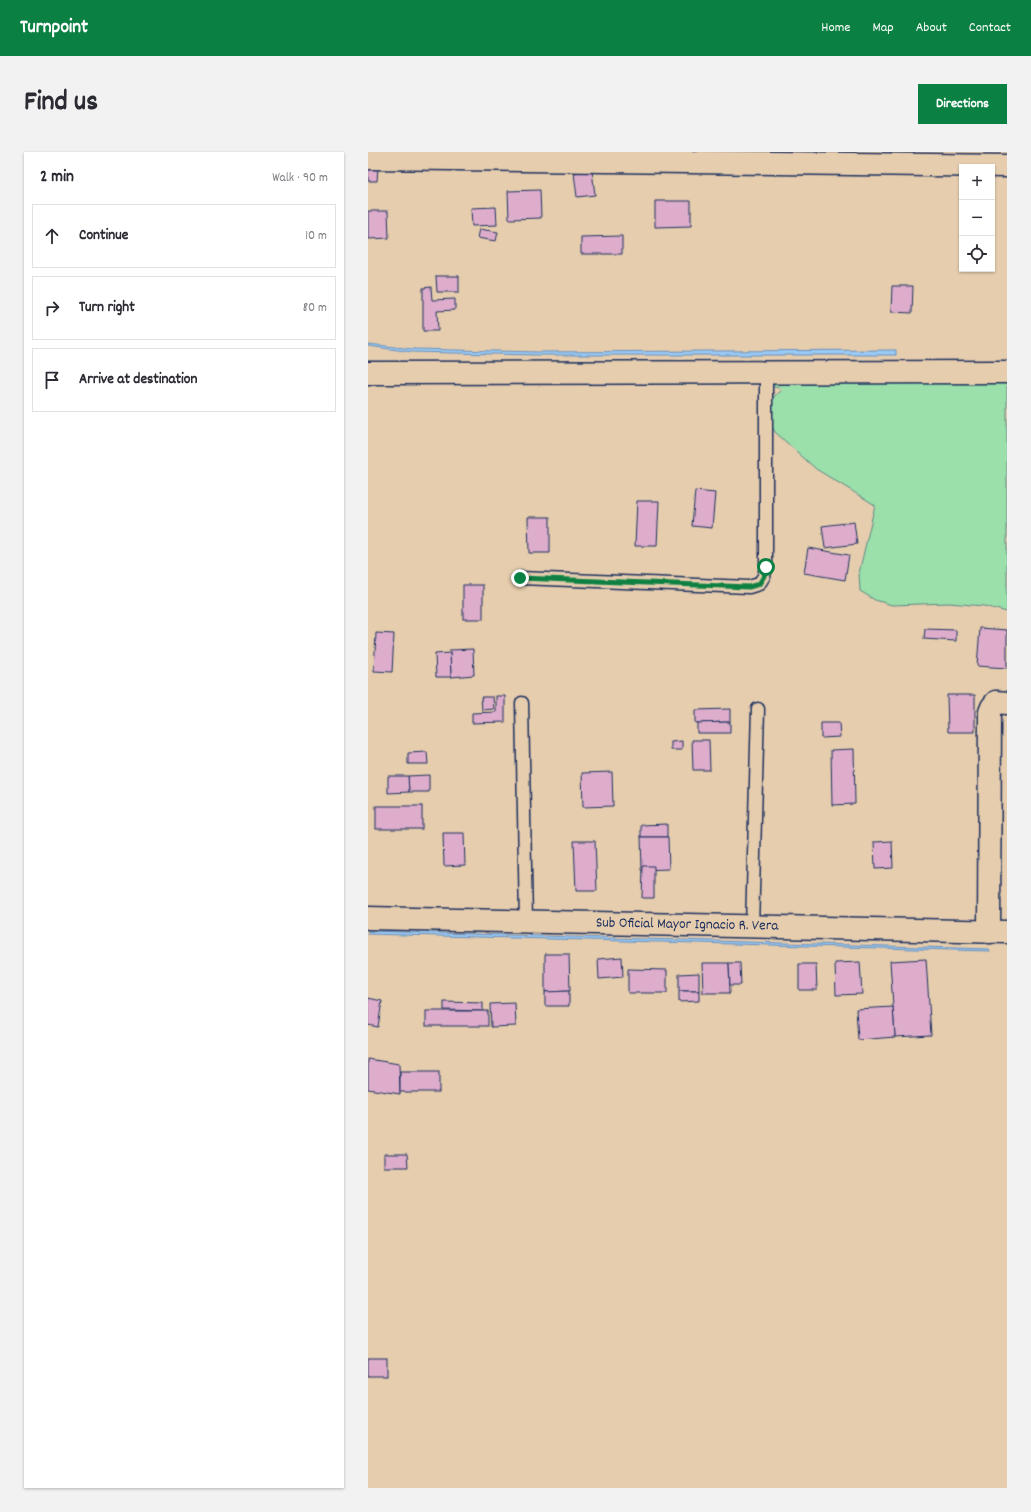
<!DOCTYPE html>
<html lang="en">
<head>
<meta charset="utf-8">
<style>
	body { margin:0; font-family:Dekko,sans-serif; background:#f2f2f3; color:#2b2b33 }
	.controls { position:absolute; right:12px; top:12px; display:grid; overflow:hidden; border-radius:0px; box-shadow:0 1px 3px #0004 }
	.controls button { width:36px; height:36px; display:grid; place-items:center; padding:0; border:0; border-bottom:1px solid #e1e1e2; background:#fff; color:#2b2b33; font:20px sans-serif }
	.stop { position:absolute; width:12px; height:12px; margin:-9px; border:3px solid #0b8043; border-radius:50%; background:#fff }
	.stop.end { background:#0b8043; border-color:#fff; box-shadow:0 1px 4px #0008 }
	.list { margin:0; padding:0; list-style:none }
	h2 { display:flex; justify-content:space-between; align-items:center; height:52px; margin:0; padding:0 16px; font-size:17px }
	h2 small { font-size:13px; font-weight:400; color:#7c7c81 }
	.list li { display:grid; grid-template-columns:26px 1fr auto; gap:12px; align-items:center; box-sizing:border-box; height:64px; margin:0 8px 8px; padding:0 8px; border:1px solid #e1e1e2; border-radius:0px }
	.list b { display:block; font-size:15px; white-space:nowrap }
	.list em { font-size:13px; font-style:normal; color:#7c7c81 }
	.icon { flex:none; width:22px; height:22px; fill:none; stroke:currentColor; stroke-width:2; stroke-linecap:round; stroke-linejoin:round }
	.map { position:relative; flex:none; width:639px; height:1336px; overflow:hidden; border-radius:0px }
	header { display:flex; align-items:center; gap:24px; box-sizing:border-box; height:56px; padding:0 20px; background:#0b8043; color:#fff }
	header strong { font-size:19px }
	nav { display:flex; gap:22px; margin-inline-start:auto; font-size:14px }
	.intro { display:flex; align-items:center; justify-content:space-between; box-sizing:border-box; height:96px; padding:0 24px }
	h1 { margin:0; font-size:28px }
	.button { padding:10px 18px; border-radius:0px; background:#0b8043; color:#fff; font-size:14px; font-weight:700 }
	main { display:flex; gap:24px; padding:0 24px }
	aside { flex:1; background:#fff; border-radius:0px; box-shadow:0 1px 3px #0004 }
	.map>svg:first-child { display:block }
	.green { fill:#9bdfaa; stroke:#5b8784 }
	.water { fill:#9acbf6; stroke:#678db9 }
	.building { fill:#deadcc; stroke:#1b2f5e }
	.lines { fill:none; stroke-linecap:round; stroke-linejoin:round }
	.service-casing { stroke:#1b2f5e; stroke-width:15 }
	.minor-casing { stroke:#1b2f5e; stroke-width:25 }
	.tertiary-casing { stroke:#1b2f5e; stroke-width:25 }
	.service { stroke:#e6cdae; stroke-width:12 }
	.minor { stroke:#e6cdae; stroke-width:22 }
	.tertiary { stroke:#e6cdae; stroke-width:22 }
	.route { stroke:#0b8043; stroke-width:5 }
	.labels { text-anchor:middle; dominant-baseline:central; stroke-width:4; stroke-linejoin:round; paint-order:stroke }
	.street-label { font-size:15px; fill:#1b2f5e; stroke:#e6cdae }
</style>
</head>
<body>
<header>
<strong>Turnpoint</strong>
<nav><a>Home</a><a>Map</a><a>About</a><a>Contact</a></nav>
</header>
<div class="intro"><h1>Find us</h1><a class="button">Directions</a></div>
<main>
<aside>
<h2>2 min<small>Walk · 90 m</small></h2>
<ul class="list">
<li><svg class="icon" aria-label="ahead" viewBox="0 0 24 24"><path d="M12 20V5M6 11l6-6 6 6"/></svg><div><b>Continue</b></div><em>10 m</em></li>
<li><svg class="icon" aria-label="right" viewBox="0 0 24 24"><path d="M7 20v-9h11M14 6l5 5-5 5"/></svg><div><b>Turn right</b></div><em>80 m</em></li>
<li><svg class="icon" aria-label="arrive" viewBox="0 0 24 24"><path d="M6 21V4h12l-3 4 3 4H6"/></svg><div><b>Arrive at destination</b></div></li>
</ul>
</aside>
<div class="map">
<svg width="639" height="1336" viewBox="0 0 639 1336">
	<rect width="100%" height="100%" fill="#e6cdae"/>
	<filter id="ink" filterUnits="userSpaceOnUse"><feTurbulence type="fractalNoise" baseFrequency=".025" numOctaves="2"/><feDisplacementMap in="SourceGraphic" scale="8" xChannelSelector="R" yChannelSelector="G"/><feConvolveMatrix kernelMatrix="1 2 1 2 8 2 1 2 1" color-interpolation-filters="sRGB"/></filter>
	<g filter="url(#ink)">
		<polygon class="green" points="428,209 446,209 565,227 639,229 639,460 616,454 581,451 524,453 507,448 492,439 491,421 507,353 448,317 407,280 399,265 400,250 414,237 403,234 412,214"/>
		<g class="water">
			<polygon points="0,192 45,197 170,200 528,198 528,203 169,203 45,200 0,194"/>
			<polygon points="0,779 621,797 622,799 0,782"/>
		</g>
		<g class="building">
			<polygon points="0,15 10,15 9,29 0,29"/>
			<polygon points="224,19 227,43 209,45 206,21"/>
			<polygon points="172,38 173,66 141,67 140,39"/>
			<polygon points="287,49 323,49 323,74 287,75"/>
			<polygon points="128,55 129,73 104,74 103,56"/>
			<polygon points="0,59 20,59 21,86 0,87"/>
			<polygon points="111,77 130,80 128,89 109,86"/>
			<polygon points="254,84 254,102 213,102 213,85"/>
			<polygon points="68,124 91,124 91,140 69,140"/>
			<polygon points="524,134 545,134 544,161 523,160"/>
			<polygon points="63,135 64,148 87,147 87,158 69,159 70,179 55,179 55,136"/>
			<polygon points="327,339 347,341 344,376 324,374"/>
			<polygon points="269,349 291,349 289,394 267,394"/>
			<polygon points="160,365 182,365 182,401 161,401"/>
			<polygon points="486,370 489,392 457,396 454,374"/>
			<polygon points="440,396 481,403 477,428 436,421"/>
			<rect x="95" y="433" width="20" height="34"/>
			<polygon points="612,476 639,478 639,516 609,514"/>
			<polygon points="557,477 588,478 588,489 556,487"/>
			<polygon points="8,481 26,482 24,520 6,519"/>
			<polygon points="105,497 106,523 83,525 82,498"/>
			<polygon points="82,501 83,525 68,525 67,502"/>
			<polygon points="579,543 607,543 607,580 580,580"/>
			<polygon points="128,544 137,544 137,570 104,571 104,561 128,560"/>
			<polygon points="113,545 125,545 126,557 114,558"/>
			<polygon points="362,557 362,570 327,571 327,558"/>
			<polygon points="362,570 362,581 329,581 329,571"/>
			<polygon points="453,571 471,571 472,585 453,586"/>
			<polygon points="324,588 341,588 342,618 325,618"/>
			<polygon points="314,589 314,598 303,598 303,590"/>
			<polygon points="486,597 487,652 464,653 463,598"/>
			<polygon points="59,600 60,612 40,612 40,601"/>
			<polygon points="244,620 245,654 215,655 214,621"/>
			<polygon points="61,623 61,640 41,640 40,624"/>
			<polygon points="20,624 40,624 41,640 20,641"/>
			<rect x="8" y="654" width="46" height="23"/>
			<polygon points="299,672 299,685 273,685 273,673"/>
			<polygon points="75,681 96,681 97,713 76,714"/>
			<polygon points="273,685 300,685 301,717 274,718"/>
			<polygon points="206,689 227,689 229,739 208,739"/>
			<polygon points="524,689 525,716 507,717 506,690"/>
			<polygon points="275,714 286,714 286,746 274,746"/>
			<polygon points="177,802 201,802 202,839 177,840"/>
			<polygon points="254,805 255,825 231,827 230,807"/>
			<polygon points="558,807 563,883 527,885 522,809"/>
			<polygon points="492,810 494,842 468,843 467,811"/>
			<polygon points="334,811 361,811 362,841 335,841"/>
			<polygon points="361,811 372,811 373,833 362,833"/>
			<polygon points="431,812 448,812 449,838 431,838"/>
			<polygon points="260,817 299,818 299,841 260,841"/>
			<polygon points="331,821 331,839 311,839 311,822"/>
			<polygon points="201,839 201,854 177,854 177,840"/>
			<polygon points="311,839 331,839 331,849 311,850"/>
			<polygon points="0,846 14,849 10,875 0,873"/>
			<polygon points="76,850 115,851 115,859 76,858"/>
			<polygon points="147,851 148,874 123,875 122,852"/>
			<polygon points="525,855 527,885 490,888 488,857"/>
			<rect x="58" y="859" width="62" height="15"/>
			<polygon points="0,907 31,912 32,942 0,937"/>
			<rect x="32" y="920" width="39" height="20"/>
			<polygon points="16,1002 39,1002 40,1015 16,1015"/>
			<rect x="0" y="1206" width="19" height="18"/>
		</g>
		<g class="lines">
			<defs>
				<g id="service">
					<polyline points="152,426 381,435 391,432 396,424 398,415 398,219"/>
					<polyline points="154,551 158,770"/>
					<polyline points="384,775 390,557"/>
				</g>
				<g id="minor">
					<polyline points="0,6 639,14"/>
					<polyline points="0,221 639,220"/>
					<polyline points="621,780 622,560 624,555 628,550 639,551"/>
				</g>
				<polyline id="tertiary" points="0,766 639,780"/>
			</defs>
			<use href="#service" class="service-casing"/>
			<use href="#minor" class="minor-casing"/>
			<use href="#tertiary" class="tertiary-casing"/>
			<use href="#service" class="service"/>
			<use href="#minor" class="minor"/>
			<use href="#tertiary" class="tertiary"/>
		</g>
	</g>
	<g class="lines" filter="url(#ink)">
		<polyline class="route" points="152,426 381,435 391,432 396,424 398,415"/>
	</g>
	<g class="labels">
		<g class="street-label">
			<text transform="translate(319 773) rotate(1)">Sub Oficial Mayor Ignacio R. Vera</text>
		</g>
	</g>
</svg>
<div class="controls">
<button>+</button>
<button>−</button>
<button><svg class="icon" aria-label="locate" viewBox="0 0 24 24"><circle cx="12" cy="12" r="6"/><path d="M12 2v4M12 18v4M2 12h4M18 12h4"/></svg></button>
</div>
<div class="stop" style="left:398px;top:415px"></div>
<div class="stop end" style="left:152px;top:426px"></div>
</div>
</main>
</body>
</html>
